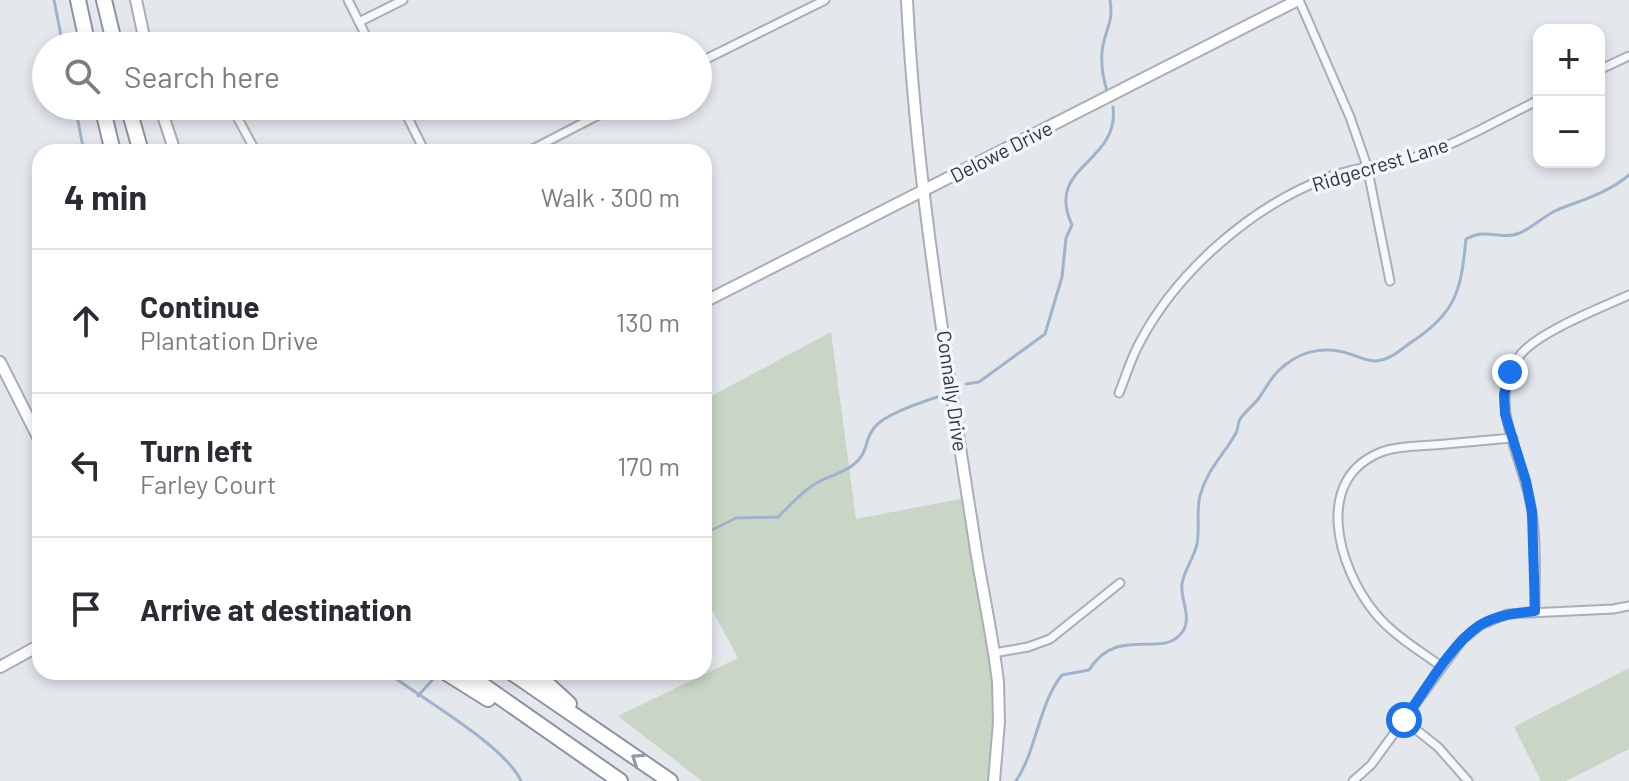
<!DOCTYPE html>
<html lang="en">
<head>
<meta charset="utf-8">
<style>
	body { margin:0; font-family:Barlow,sans-serif; background:#f7f7f7; color:#2b2b33 }
	.controls { position:absolute; right:24px; top:24px; display:grid; overflow:hidden; border-radius:16px; box-shadow:0 4px 12px #0003 }
	.controls button { width:72px; height:72px; display:grid; place-items:center; padding:0; border:0; border-bottom:2px solid #e1e1e2; background:#fff; color:#2b2b33; font:40px sans-serif }
	.stop { position:absolute; width:24px; height:24px; margin:-18px; border:6px solid #1a73e8; border-radius:50%; background:#fff }
	.stop.end { background:#1a73e8; border-color:#fff; box-shadow:0 2px 8px #0008 }
	.list { margin:0; padding:0; list-style:none }
	h2 { display:flex; justify-content:space-between; align-items:center; height:104px; margin:0; padding:0 32px; font-size:34px }
	h2 small { font-size:26px; font-weight:400; color:#7c7c81 }
	.list li { display:grid; grid-template-columns:52px 1fr auto; gap:24px; align-items:center; box-sizing:border-box; height:144px; padding:0 32px; border-top:2px solid #e1e1e2 }
	.list b { display:block; font-size:30px; white-space:nowrap }
	.list p { margin:0; font-size:26px; white-space:nowrap; color:#7c7c81 }
	.list em { font-size:26px; font-style:normal; color:#7c7c81 }
	.icon { flex:none; width:44px; height:44px; fill:none; stroke:currentColor; stroke-width:2; stroke-linecap:round; stroke-linejoin:round }
	.map { position:relative; flex:none; width:1629px; height:781px; overflow:hidden }
	.search { position:absolute; background:#fff; box-shadow:0 4px 12px #0003; left:32px; top:32px; width:680px; height:88px; display:flex; align-items:center; gap:20px; box-sizing:border-box; padding:0 28px; border-radius:44px; color:#7c7c81; font-size:30px }
	.panel { position:absolute; background:#fff; box-shadow:0 4px 12px #0003; left:32px; top:144px; width:680px; height:536px; border-radius:24px }
	.map>svg:first-child { display:block }
	.green { fill:#c9d6c5 }
	.lines { fill:none; stroke-linecap:round; stroke-linejoin:round }
	.stream { stroke:#9fb4cc; stroke-width:3 }
	.street-casing { stroke:#a9aeb7; stroke-width:11 }
	.secondary-casing { stroke:#a9aeb7; stroke-width:14 }
	.highway-casing { stroke:#8b94a3; stroke-width:18 }
	.street { stroke:#f7f8fa; stroke-width:7 }
	.secondary { stroke:#fff; stroke-width:10 }
	.highway { stroke:#fff; stroke-width:14 }
	.oneway { stroke:#959aa2 }
	.route { stroke:#1a73e8; stroke-width:10 }
	.labels { text-anchor:middle; dominant-baseline:central; stroke-width:7; stroke-linejoin:round; paint-order:stroke }
	.street-label { font-size:20px; fill:#2b3445; stroke:#f4f6f9 }
</style>
</head>
<body>
<div class="map">
<svg width="1629" height="781" viewBox="0 0 1629 781">
	<rect width="100%" height="100%" fill="#e4e7ec"/>
	<g class="green">
		<polygon points="831,332 856,519 965,498 993,661 994,781 702,781 618,716 738,658 704,595 704,400"/>
		<polygon points="1629,668 1629,749 1566,781 1541,781 1514,727"/>
	</g>
	<g class="lines">
		<g class="stream">
			<polyline points="54,0 63,46"/>
			<path d="M 1107,91 C 1103,78 1101,65 1102,52 C 1104,30 1114,25 1110,0"/>
			<polyline points="75,106 84,152"/>
			<path d="M 966,384 L 979,382 L 1045,334 L 1062,277 L 1066,238 L 1072,225 C 1044,165 1120,164 1113,107"/>
			<path d="M 704,534 L 736,518 L 778,517 C 791,505 804,489 820,481 C 832,475 843,473 853,465 C 870,451 863,442 874,428 C 884,414 923,402 940,396"/>
			<path d="M 387,672 C 420,698 505,745 521,781"/>
			<polyline points="418,696 434,678"/>
			<path d="M 1016,781 C 1037,749 1039,703 1062,675 L 1089,670 C 1118,623 1164,661 1183,631 C 1192,616 1180,600 1182,584 C 1184,570 1194,558 1197,544 C 1200,528 1196,512 1200,496 C 1207,469 1224,455 1236,433 C 1239,427 1237,427 1239,421 C 1243,413 1253,406 1259,398 C 1267,386 1273,374 1285,365 C 1305,349 1329,346 1353,355 C 1361,358 1367,361 1376,361 C 1391,360 1401,349 1413,341 C 1457,312 1461,289 1466,239 C 1487,227 1500,241 1520,233 C 1533,227 1544,216 1557,210 C 1582,200 1608,193 1629,175"/>
		</g>
		<defs>
			<g id="street">
				<polyline points="348,0 371,46"/>
				<polyline points="1299,0 1350,117 1367,166 1390,281"/>
				<polyline points="359,22 403,0"/>
				<polyline points="698,63 825,0"/>
				<polyline points="1599,70 1629,56"/>
				<polyline points="402,106 425,152"/>
				<polyline points="236,115 256,152"/>
				<polyline points="527,152 616,106"/>
				<path d="M 1119,393 C 1126,376 1131,358 1140,342 C 1178,270 1253,205 1329,177 C 1361,165 1397,164 1429,153 C 1467,139 1503,117 1539,100"/>
				<path d="M 1535,611 C 1535,579 1537,545 1532,513 C 1526,461 1482,401 1521,354 C 1540,331 1601,308 1629,295"/>
				<polyline points="994,653 1028,647 1050,639 1120,583"/>
				<path d="M 1442,667 C 1419,650 1393,635 1375,613 C 1338,568 1311,477 1384,451 C 1399,446 1417,446 1433,445 C 1459,443 1486,440 1513,438"/>
				<polyline points="685,672 686,674"/>
				<polyline points="1404,720 1438,747 1468,781"/>
				<polyline points="1353,781 1371,765 1462,640 1481,625 1507,614 1613,609 1629,606"/>
			</g>
			<g id="secondary">
				<polyline points="136,0 146,46"/>
				<path d="M 907,0 C 916,184 948,368 976,550 C 983,594 993,638 998,682 L 999,722 L 994,781"/>
				<polyline points="160,106 175,152"/>
				<polyline points="704,302 1298,0"/>
				<polyline points="0,362 40,441"/>
				<polyline points="0,667 40,645"/>
			</g>
			<g id="highway">
				<polyline points="78,0 88,46"/>
				<polyline points="104,0 115,46"/>
				<polyline points="102,106 113,152"/>
				<polyline points="128,106 141,152"/>
				<polyline points="445,672 488,699"/>
				<polyline points="464,672 620,781"/>
				<polyline points="511,672 670,781"/>
				<polyline points="534,672 569,704"/>
			</g>
		</defs>
		<use href="#street" class="street-casing"/>
		<use href="#secondary" class="secondary-casing"/>
		<use href="#highway" class="highway-casing"/>
		<use href="#street" class="street"/>
		<use href="#secondary" class="secondary"/>
		<use href="#highway" class="highway"/>
	</g>
	<defs><path id="oneway-chevron" d="M-2-3.5L2.5 0L-2 3.5" fill="none" stroke-width="1.6" stroke-linecap="round" stroke-linejoin="round" transform="scale(2)"/></defs>
	<use class="oneway" href="#oneway-chevron" transform="translate(637 759) rotate(-146)"/>
	<g class="lines">
		<path class="route" d="M 1404,720 C 1425,691 1450,645 1480,625 C 1497,615 1516,613 1535,611 L 1532,512 L 1526,481 L 1505,414 L 1504,394 L 1510,372"/>
	</g>
	<g class="labels">
		<g class="street-label">
			<text transform="translate(1001 151) rotate(-27)">Delowe Drive</text>
			<text transform="translate(1380 164) rotate(-17)">Ridgecrest Lane</text>
			<text transform="translate(953 391) rotate(82)">Connally Drive</text>
		</g>
	</g>
</svg>
<div class="controls">
<button>+</button>
<button>−</button>
</div>
<div class="stop" style="left:1404px;top:720px"></div>
<div class="stop end" style="left:1510px;top:372px"></div>
<div class="search"><svg class="icon" aria-label="search" viewBox="0 0 24 24"><circle cx="10" cy="10" r="6"/><path d="M15 15l6 6"/></svg>Search here</div>
<section class="panel">
<h2>4 min<small>Walk · 300 m</small></h2>
<ul class="list">
<li><svg class="icon" aria-label="ahead" viewBox="0 0 24 24"><path d="M12 20V5M6 11l6-6 6 6"/></svg><div><b>Continue</b><p>Plantation Drive</p></div><em>130 m</em></li>
<li><svg class="icon" aria-label="left" viewBox="0 0 24 24"><path d="M17 20v-9H6M10 6l-5 5 5 5"/></svg><div><b>Turn left</b><p>Farley Court</p></div><em>170 m</em></li>
<li><svg class="icon" aria-label="arrive" viewBox="0 0 24 24"><path d="M6 21V4h12l-3 4 3 4H6"/></svg><div><b>Arrive at destination</b></div></li>
</ul>
</section>
</div>
</body>
</html>
